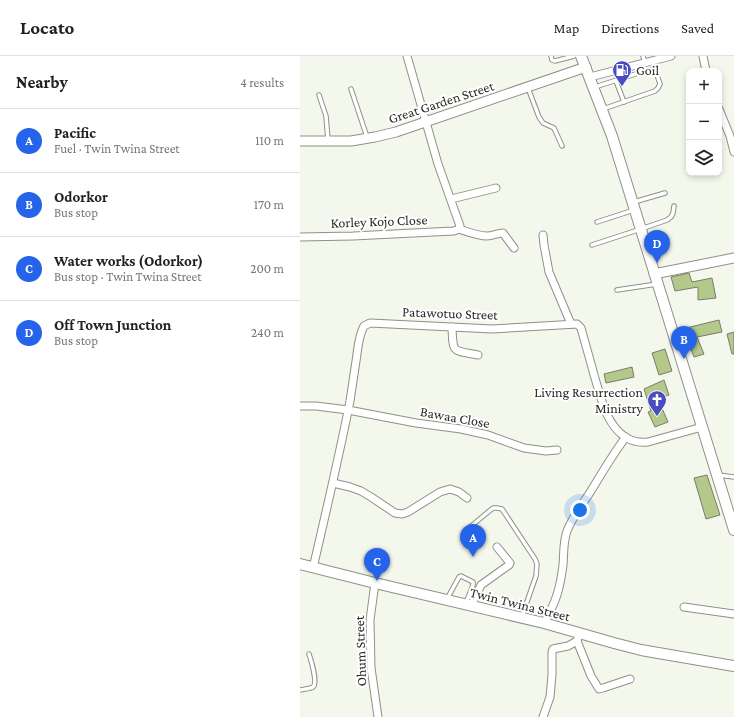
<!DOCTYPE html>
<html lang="en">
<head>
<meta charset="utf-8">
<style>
	body { margin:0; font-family:"Crimson Pro",serif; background:#f2f2f2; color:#222 }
	.controls { position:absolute; right:12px; top:12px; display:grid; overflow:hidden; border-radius:8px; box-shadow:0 2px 6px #0003 }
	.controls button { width:36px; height:36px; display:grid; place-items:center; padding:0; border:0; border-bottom:1px solid #e0e0e0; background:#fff; color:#222; font:20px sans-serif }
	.you { position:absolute; left:280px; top:454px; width:14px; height:14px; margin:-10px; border:3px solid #fff; border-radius:50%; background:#1a73e8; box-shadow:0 0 0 6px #1a73e833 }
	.badge { display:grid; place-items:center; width:26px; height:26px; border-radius:50%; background:#2563eb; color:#fff; font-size:13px; font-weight:700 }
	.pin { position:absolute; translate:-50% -33px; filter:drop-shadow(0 1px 2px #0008) }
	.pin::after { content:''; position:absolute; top:21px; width:14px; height:12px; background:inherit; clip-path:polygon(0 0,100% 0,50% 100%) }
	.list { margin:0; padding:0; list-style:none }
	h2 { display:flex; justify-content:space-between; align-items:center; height:52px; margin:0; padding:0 16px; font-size:17px }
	h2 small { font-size:13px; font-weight:400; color:#767676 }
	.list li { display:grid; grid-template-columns:26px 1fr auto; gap:12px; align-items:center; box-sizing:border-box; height:64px; padding:0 16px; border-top:1px solid #e0e0e0 }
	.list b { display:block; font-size:15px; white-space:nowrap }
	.list p { margin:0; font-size:13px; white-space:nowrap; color:#767676 }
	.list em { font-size:13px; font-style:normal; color:#767676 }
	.icon { flex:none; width:22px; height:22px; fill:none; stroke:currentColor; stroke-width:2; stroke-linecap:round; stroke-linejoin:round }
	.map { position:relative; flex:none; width:434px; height:661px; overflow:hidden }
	header { display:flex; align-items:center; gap:24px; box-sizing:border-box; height:56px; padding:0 20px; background:#fff; border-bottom:1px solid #e0e0e0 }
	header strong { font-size:19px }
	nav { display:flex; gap:22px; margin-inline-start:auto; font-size:14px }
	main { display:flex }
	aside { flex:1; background:#fff }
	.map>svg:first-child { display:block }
	.building { fill:#b4c889; stroke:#787c72 }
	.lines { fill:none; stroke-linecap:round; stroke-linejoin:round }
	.service-casing { stroke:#8d9187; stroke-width:5.5 }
	.minor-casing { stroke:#8d9187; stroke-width:9 }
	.tertiary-casing { stroke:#8d9187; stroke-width:11 }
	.secondary-casing { stroke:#8d9187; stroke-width:12 }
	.service { stroke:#fff; stroke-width:3.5 }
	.minor { stroke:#fff; stroke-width:7 }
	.tertiary { stroke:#fff; stroke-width:9 }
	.secondary { stroke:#fff; stroke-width:10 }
	.labels { text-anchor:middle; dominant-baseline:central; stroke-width:4; stroke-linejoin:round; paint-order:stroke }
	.poi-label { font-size:14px; fill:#292b27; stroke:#fff; text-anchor:start }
	.street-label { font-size:14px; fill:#292b27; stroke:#fff }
</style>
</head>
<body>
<header>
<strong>Locato</strong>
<nav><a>Map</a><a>Directions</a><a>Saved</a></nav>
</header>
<main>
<aside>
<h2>Nearby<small>4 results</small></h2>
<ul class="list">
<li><span class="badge">A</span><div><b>Pacific</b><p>Fuel · Twin Twina Street</p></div><em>110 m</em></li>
<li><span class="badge">B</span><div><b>Odorkor</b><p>Bus stop</p></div><em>170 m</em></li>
<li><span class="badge">C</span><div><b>Water works (Odorkor)</b><p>Bus stop · Twin Twina Street</p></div><em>200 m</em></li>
<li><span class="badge">D</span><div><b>Off Town Junction</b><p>Bus stop</p></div><em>240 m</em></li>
</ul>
</aside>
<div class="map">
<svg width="434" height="661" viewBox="0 0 434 661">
	<rect width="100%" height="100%" fill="#f4f8ec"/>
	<g class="building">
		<polygon points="389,217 392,226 412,222 416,242 398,244 398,231 375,235 371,221"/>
		<polygon points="419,264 422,276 397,281 404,298 394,301 386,280 385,280 382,273"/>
		<polygon points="434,276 434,298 432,298 427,278"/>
		<polygon points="365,293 372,315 359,319 352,297"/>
		<polygon points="332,311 334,321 306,327 304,318"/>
		<polygon points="364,324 369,339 358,343 368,366 355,371 348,356 351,355 344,333"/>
		<polygon points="407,419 420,459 406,463 394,422"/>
	</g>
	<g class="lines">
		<defs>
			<g id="service">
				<polyline points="251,0 252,4 255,5 274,0"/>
				<polyline points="343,0 345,7"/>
				<polyline points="316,25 324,46"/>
				<polyline points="295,31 348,14 353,14 356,16 360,28 358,32 355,35 303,53"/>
				<polyline points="228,32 239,61 243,67 254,72 262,90"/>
				<polyline points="51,33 67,81"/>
				<polyline points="19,39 26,60 28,84"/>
				<polyline points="334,146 365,137"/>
				<polyline points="297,166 334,154"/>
				<polyline points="292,189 341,173 367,164 371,161 373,157 374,150"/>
				<polyline points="317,234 357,228"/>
				<polyline points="418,419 434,421"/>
				<polyline points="170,471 193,452 197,452 202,453 235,503 237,508 236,520 222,560"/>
				<polyline points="147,543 159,521 161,520 173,526 173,529 166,547"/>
				<path d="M 0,634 C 3,633 10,633 13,631 C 18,627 11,604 9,598"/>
			</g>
			<g id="minor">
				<polyline points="403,0 406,15"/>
				<polyline points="290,21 371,0"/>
				<polyline points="419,53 430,80 434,96"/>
				<polyline points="151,143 196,132"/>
				<path d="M 159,173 C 168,176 178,180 187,180 C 193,180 197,177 203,177 L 214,192"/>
				<polyline points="243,179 244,189 249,216 271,268"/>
				<polyline points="0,181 53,180 154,175 159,173 160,170 138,108 107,0"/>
				<path d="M 152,271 C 153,298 152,294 178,299"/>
				<polyline points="0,350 16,350 48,354 116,367 161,373 188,379 224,392 246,395 257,394"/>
				<polyline points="33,427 50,431 61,435 71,441 95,457 102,458 108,456 140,436 150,433 159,436 167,442"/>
				<path d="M 13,512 C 26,456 39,401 50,345 C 52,331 54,318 56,305 C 58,293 58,281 64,270 L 70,267 L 192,273 L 277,268 L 281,272 C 285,287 290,303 294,319 C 301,341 305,367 325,381 C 333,386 339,387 348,386 L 402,371"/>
				<polyline points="75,527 70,564 71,612 78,661"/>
				<polyline points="171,550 181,529 209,509 210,507 197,491"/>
				<polyline points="384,551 434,558"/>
				<path d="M 244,567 C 256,546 260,533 263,509 C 264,497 263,486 267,475 C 272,462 281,450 289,438 C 301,419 312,399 326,381"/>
				<polyline points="277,585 291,620 299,633 303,632 330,623"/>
				<polyline points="243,661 250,641 252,619 252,596 253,593 268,590 277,585 279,578"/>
			</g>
			<g id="tertiary">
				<polyline points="0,85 51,85 75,81 96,76 286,11"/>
				<polyline points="354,218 434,202"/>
			</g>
			<g id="secondary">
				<polyline points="281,0 312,80 434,474"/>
				<polyline points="0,508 75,527 244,567 314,587 341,594 434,610"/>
			</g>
		</defs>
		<use href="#service" class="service-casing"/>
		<use href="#minor" class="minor-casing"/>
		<use href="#tertiary" class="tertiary-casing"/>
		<use href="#secondary" class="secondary-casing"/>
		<use href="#service" class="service"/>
		<use href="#minor" class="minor"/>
		<use href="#tertiary" class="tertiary"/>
		<use href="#secondary" class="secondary"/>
	</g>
	<defs>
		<symbol id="fuel-pin" viewBox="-11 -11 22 30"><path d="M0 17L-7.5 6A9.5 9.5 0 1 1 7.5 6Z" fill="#494dc2" stroke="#fff"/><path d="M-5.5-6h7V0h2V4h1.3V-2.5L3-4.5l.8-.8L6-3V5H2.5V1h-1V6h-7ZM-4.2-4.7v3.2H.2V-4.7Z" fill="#fff"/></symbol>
		<symbol id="church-pin" viewBox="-11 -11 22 30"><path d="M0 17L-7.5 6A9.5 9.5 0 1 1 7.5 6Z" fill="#494dc2" stroke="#fff"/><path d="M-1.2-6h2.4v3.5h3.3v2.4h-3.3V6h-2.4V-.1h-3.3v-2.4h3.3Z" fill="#fff"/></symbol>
	</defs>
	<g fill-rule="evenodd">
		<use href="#fuel-pin" x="311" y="3" width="22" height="30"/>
		<use href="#church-pin" x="346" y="333" width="22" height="30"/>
	</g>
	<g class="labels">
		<g class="poi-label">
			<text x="336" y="14">Goil</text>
			<text x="343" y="336" text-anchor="end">Living Resurrection<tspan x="343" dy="16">Ministry</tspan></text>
		</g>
		<g class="street-label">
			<text transform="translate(141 46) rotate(-18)">Great Garden Street</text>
			<text transform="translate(79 165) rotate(-2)">Korley Kojo Close</text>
			<text transform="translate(150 257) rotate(2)">Patawotuo Street</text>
			<text transform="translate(155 361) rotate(10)">Bawaa Close</text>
			<text transform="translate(220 548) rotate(14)">Twin Twina Street</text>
			<text transform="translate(60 595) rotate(-92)">Ohum Street</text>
		</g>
	</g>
</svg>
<div class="controls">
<button>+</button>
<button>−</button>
<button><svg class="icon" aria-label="layers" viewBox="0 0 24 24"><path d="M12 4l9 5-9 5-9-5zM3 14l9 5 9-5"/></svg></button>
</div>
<div class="you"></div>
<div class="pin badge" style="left:173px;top:501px">A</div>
<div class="pin badge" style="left:384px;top:303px">B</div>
<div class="pin badge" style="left:77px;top:525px">C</div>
<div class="pin badge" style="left:357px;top:207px">D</div>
</div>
</main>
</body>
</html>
